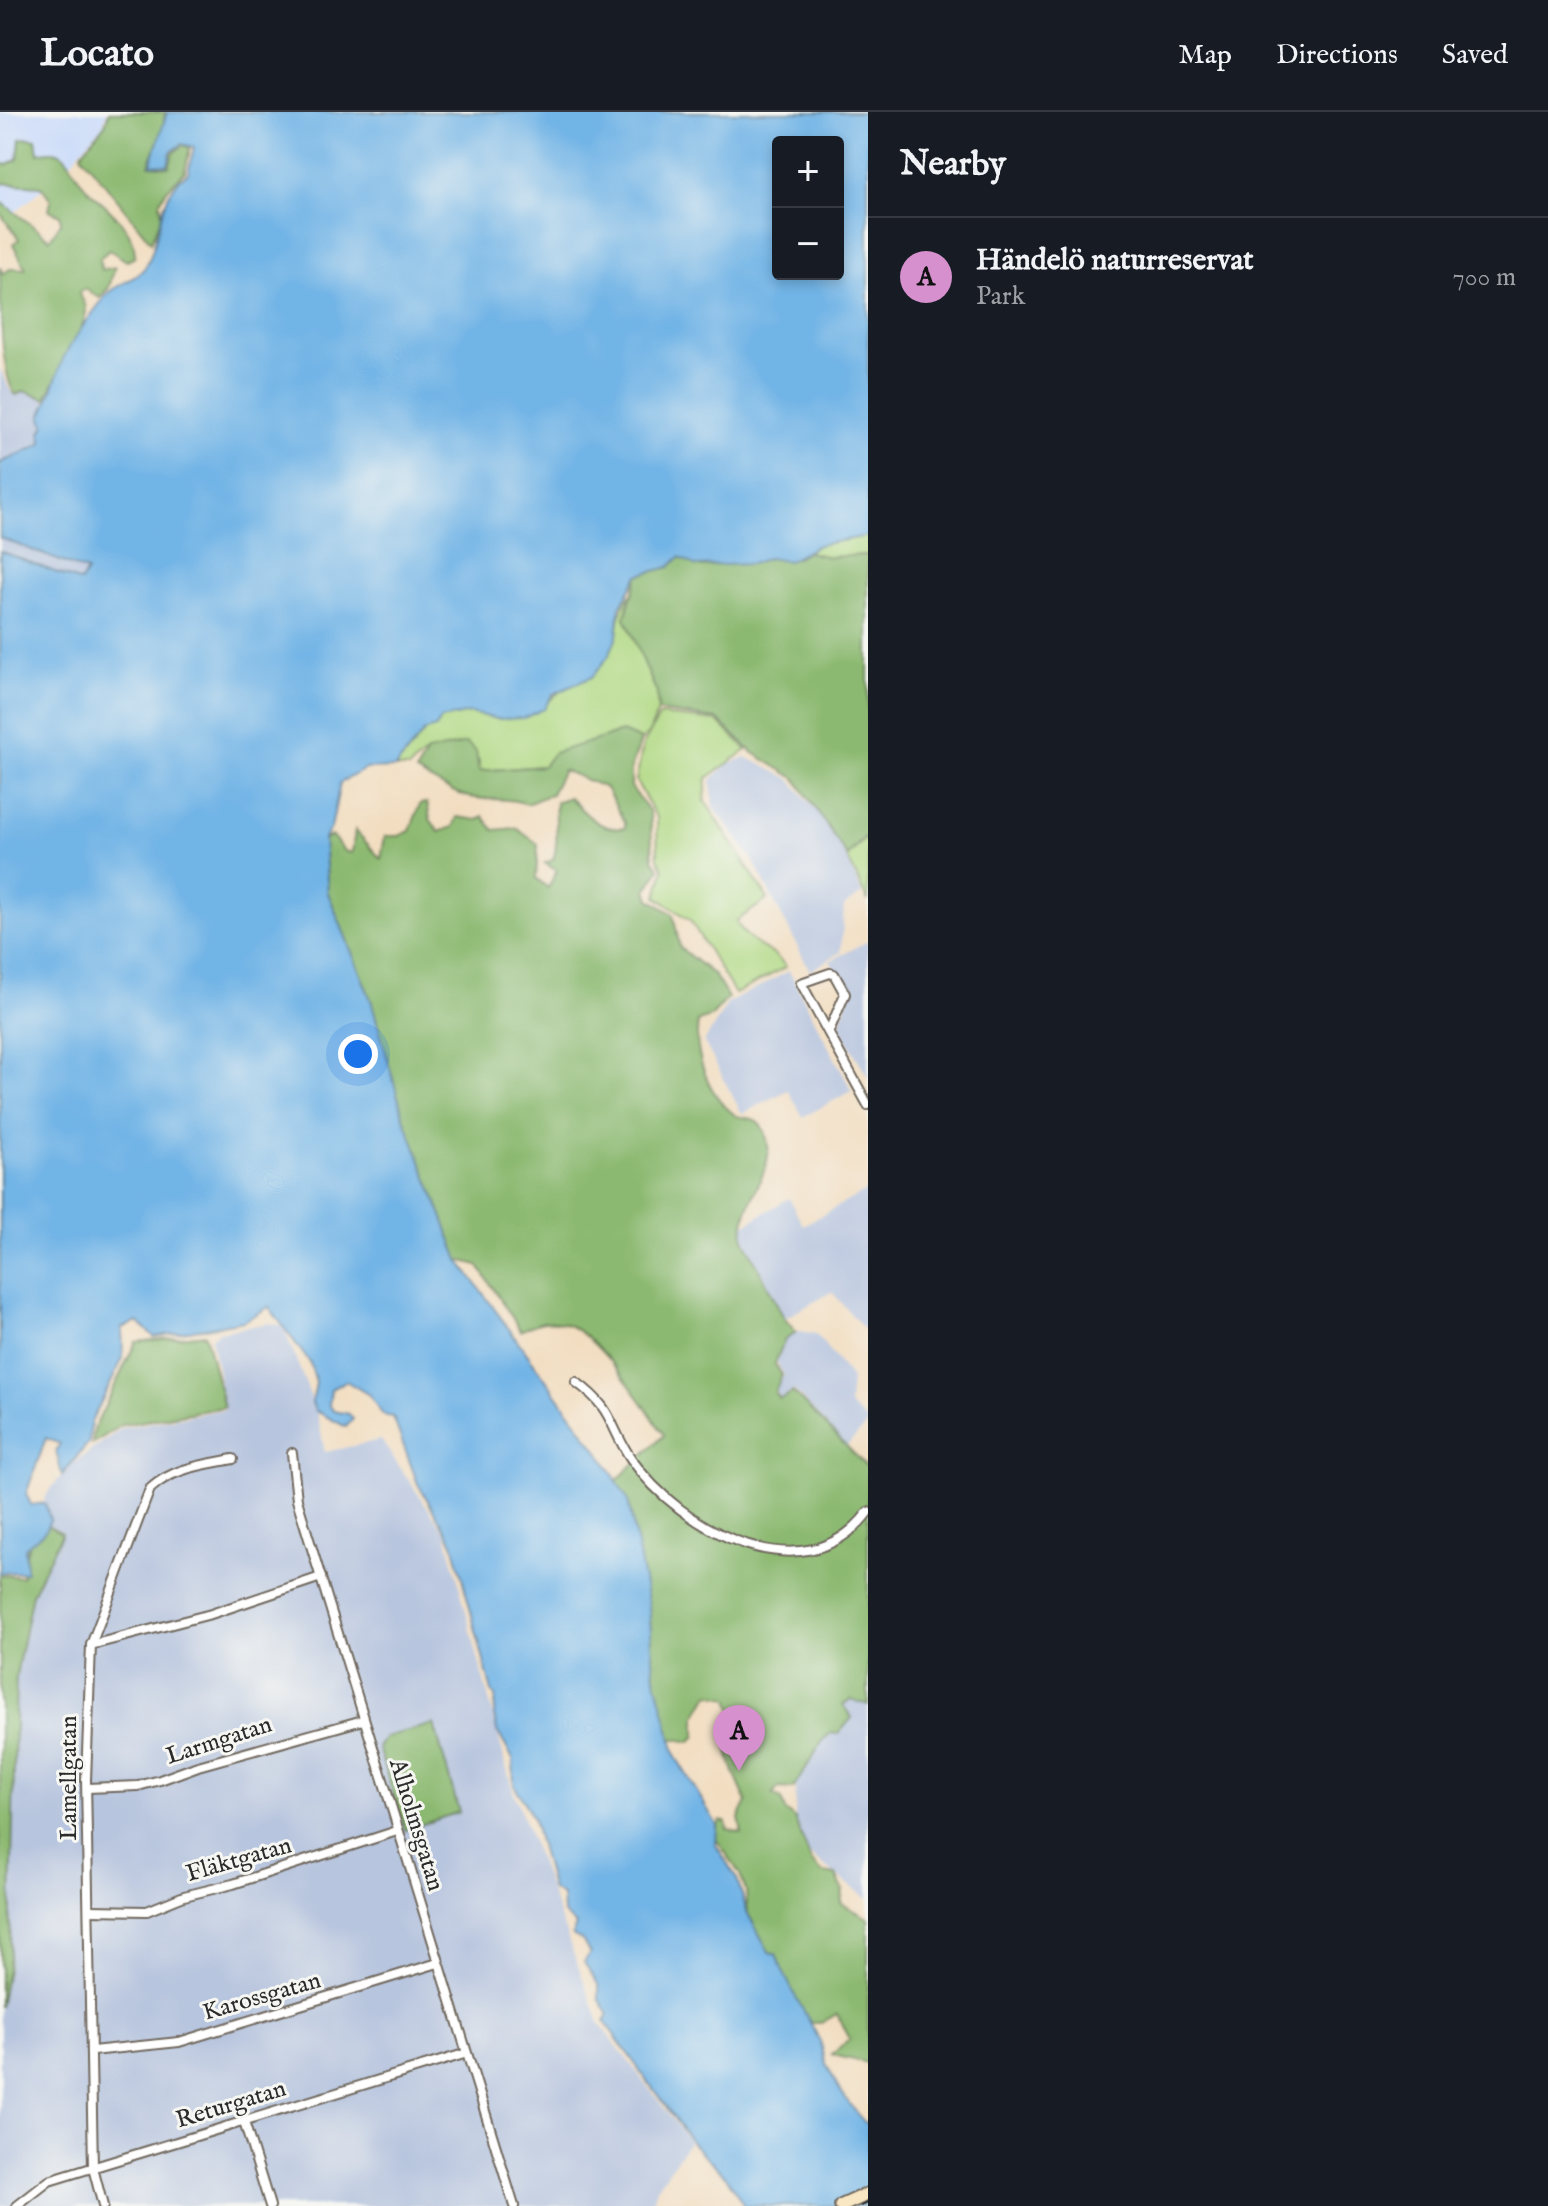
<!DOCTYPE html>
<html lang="en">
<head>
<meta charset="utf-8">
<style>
	body { margin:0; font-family:"IM FELL English",serif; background:#20242c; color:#f1f3f6 }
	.controls { position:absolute; right:24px; top:24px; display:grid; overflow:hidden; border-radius:8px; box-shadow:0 4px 12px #0003 }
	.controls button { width:72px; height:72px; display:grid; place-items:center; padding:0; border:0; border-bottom:2px solid #363941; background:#171b24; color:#f1f3f6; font:40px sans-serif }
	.you { position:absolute; left:358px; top:942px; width:28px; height:28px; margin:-20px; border:6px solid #fff; border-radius:50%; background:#1a73e8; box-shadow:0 0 0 12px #1a73e833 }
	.badge { display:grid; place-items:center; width:52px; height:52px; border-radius:50%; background:#d690ce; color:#111; font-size:26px; font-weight:700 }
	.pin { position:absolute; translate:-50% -66px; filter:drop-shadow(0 2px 4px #0008) }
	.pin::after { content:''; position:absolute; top:42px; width:28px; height:24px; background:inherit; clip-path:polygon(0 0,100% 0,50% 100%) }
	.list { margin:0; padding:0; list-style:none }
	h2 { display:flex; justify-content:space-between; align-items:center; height:104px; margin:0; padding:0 32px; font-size:34px }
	h2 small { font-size:26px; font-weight:400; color:#9ea1a6 }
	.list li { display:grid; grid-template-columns:52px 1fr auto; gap:24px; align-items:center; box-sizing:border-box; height:120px; padding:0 32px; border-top:2px solid #363941 }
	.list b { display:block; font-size:30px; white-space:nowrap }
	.list p { margin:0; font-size:26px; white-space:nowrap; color:#9ea1a6 }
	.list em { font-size:26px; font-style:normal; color:#9ea1a6 }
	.map { position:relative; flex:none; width:868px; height:2094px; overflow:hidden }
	header { display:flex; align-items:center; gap:48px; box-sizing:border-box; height:112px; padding:0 40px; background:#171b24; border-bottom:2px solid #363941 }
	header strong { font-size:38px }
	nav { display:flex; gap:44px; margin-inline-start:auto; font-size:28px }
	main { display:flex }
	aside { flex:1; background:#171b24 }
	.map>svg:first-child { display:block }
	.built { fill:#cbdbf9 }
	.industrial { fill:#b7c5de }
	.green { fill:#b1d983; stroke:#6e8257; stroke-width:2 }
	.forest { fill:#8cb971; stroke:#5c724e; stroke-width:2 }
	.water { fill:#71b4e6; stroke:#4e7088; stroke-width:2; fill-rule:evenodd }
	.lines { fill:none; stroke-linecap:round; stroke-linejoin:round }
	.street-casing { stroke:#71695f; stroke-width:12 }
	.secondary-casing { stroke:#71695f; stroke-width:16 }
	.street { stroke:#fff; stroke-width:8 }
	.secondary { stroke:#f9e7c3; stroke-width:12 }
	.rail { stroke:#2b2b2b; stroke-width:2 }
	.labels { text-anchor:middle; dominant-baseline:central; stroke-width:6; stroke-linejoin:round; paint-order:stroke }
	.street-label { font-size:24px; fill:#2b2b2b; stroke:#f6f6f2 }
</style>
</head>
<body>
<header>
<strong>Locato</strong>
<nav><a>Map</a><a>Directions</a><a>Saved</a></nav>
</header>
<main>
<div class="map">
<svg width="868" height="2094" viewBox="0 0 868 2094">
	<rect width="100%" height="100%" fill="#f6f6f2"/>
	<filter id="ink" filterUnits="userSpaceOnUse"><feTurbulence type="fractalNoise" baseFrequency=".0125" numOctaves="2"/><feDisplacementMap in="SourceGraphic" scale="16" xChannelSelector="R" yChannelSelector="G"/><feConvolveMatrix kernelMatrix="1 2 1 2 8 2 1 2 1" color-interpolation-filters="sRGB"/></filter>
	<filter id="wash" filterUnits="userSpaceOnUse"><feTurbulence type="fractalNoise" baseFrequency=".006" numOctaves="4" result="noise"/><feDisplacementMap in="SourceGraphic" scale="32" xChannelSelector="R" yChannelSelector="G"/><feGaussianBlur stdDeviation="1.8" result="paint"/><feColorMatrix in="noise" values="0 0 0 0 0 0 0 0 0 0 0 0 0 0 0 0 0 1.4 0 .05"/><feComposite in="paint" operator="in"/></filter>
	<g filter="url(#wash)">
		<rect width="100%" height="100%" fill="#f2ddc0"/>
		<polygon class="built" points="0,0 107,0 103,13 62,61 9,105 0,98"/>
		<g class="industrial">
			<polygon points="0,256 11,280 16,283 24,279 46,287 42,332 3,352 0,351"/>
			<polygon points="0,426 87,458 82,470 0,439"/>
			<polygon points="746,645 790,667 822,706 846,745 862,782 844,794 841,840 810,859 752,746 713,694 711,668 728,652"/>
			<polygon points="868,829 868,965 839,915 849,882 830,849"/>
			<polygon points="789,859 852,979 803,1005 788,978 742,1002 704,930 728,891"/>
			<polygon points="868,1078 868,1222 832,1180 785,1206 745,1126 743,1114 789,1086 803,1113"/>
			<polygon points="269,1211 283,1214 317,1301 325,1340 381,1328 446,1422 511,1673 599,1910 689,2029 657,2076 652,2094 0,2094 0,1898 11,1840 11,1690 17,1564 33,1482 63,1420 39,1408 45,1385 67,1356 122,1316 225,1297 211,1226 218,1220"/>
			<polygon points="800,1219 816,1222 851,1266 849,1293 868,1311 847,1334 794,1278 780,1286 776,1278 784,1263 777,1251 785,1227"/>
			<polygon points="850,1587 868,1593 868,1787 806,1740 795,1707 796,1673 824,1627 831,1621 844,1618 842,1593"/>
		</g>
		<g class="green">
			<polygon points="868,424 868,443 829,445 807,440 817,433"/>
			<path d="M 630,483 L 625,506 L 657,581 L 658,599 L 649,621 L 641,628 L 622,620 L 611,623 L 602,628 L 554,641 L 543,654 L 479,659 L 479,648 L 427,640 L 409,656 L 395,656 L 425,619 L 436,616 L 441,607 L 470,601 L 498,607 L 543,597 C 558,573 588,570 606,547 C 621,527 615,501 630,483 Z"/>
			<path d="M 660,603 L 717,609 L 747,638 L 707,666 L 705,689 L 768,787 L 736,809 C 753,840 768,831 786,855 L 735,882 L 690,808 L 657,785 L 664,757 L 658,747 L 657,706 L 636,669 L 643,633 Z"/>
			<polygon points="868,724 868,789 847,745"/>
		</g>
		<g class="forest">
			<polygon points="109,0 165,0 163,17 149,53 169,55 173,41 184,33 190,36 185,59 165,80 160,90 162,104 151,130 81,42 105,12"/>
			<path d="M 28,26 L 36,27 L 38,41 C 47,39 55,37 63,43 C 71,50 75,61 81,69 C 99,93 136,112 135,145 L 127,149 L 109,138 L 100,146 L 101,158 L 115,155 L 109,175 L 100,186 L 85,177 L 79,180 C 81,187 86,191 86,198 C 85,219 56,264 46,287 L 24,279 L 16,283 C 0,266 0,185 0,155 L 3,162 L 11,156 L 26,157 L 13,132 L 19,127 L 0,101 L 0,89 L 50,127 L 61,110 L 60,103 L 49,98 L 51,88 L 41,74 L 0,71 L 0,50 L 6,53 L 18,47 L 20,27 Z"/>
			<polygon points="807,440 829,445 868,443 868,722 847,744 796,667 752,640 717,607 658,599 657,581 625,506 638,463 669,455 679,445 702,455 768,446 797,446"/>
			<path d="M 622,620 L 641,628 L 631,657 L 631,675 L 650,700 L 653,747 L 660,757 L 647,777 L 650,787 L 673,802 L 680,836 L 714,863 L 728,886 L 711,905 L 698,909 C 693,942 708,983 735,1003 C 744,1008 756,1003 762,1015 C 785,1055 738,1086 744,1127 L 784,1206 L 796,1220 L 785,1227 L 775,1252 L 782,1263 L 775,1280 L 780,1287 L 793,1280 L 868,1356 L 868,1593 L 851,1587 L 843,1593 L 852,1606 L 838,1622 L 831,1621 L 824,1627 L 793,1677 L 778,1676 L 773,1683 L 781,1687 L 785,1699 L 795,1707 L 811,1749 L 823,1761 L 836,1763 L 843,1778 L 841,1791 L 868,1806 L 868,1951 L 832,1943 L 850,1927 L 837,1902 L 821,1911 L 809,1911 L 789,1877 L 776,1842 L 769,1840 L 748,1802 L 746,1779 L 740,1762 L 714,1724 L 720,1709 L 726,1710 L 727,1717 L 742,1721 L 739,1706 L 747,1690 C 737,1668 716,1629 736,1609 L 729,1586 L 709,1582 L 696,1604 L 696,1624 L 690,1630 L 670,1626 L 654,1560 L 649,1494 L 628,1388 L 616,1369 L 664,1323 C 646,1295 596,1220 563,1211 C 547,1207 535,1211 521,1219 L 478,1153 L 459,1148 L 403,1003 L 371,888 L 328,781 L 324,727 L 332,724 L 344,739 L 352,741 L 355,718 L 381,747 L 385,724 L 399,724 L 410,719 L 420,692 L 427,691 L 430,707 L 439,720 L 453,715 L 457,705 L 478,708 L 483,704 L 494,718 L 516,716 L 538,732 L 536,766 L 548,776 L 557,759 L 545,751 L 553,748 C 560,727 554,707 556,690 L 569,685 C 585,701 600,720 625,716 L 625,711 L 606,676 L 563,658 L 551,682 L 527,692 C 511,685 488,689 469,685 C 451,681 432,668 416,660 L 427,640 L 466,631 L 476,639 L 479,659 L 543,654 L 553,641 Z"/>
			<polygon points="205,1222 224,1295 122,1313 92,1332 94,1317 136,1230"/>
			<polygon points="39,1409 62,1421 32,1482 16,1564 10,1839 0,1895 0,1463 22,1465 27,1438"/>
			<polygon points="434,1612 459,1700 405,1718 378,1636 385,1625"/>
		</g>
		<path class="water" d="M 167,0 L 868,0 L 868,424 L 818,433 L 789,449 L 768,446 L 751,452 L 696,454 L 680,445 L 669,455 L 638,463 L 620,495 L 617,525 L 608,545 L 592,565 L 553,582 L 544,597 L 524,606 L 498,607 L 470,601 L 441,607 L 436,616 L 425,619 L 395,656 L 365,657 L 340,671 L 331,716 L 324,727 L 328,781 L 371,888 L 403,1003 L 459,1148 L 607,1352 L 628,1388 L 649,1494 L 654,1560 L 676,1645 L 717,1713 L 716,1733 L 737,1767 L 748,1802 L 769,1840 L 776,1842 C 787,1873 804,1898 819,1927 C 823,1935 823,1943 826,1951 C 833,1968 854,2002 868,2013 L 868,2094 L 744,2094 L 726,2064 L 693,2032 L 605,1910 L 609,1903 L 599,1886 L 599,1874 L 584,1850 L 590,1842 L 582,1828 L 572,1823 L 576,1813 L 563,1801 L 562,1784 L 552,1778 L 532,1704 L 514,1673 L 513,1647 L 497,1619 L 494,1603 L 496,1585 L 492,1580 L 453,1431 L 418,1372 L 393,1305 L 383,1303 L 369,1283 L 346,1269 L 331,1277 L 329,1293 L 334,1299 L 349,1302 L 353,1307 L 346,1315 L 316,1299 L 312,1291 L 316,1271 L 310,1251 L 269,1195 L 244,1209 L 154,1225 L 138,1210 L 122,1216 L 123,1246 L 91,1310 L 89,1330 L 62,1363 L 56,1339 L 60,1332 L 46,1326 L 26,1382 L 31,1393 L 45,1391 L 50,1408 L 45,1419 L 25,1436 L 26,1460 L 0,1461 L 0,439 L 81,470 L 87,459 L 0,426 L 0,351 L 42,332 L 41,320 L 45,313 L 41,304 C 48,293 57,262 63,247 C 73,226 90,204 104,186 C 114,171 137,170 147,152 C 163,120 157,82 188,61 L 194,35 L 182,32 L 171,40 L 168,53 L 151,52 ZM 778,30 L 838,30 L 838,162 L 778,162 Z"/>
	</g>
	<g filter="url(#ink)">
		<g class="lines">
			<defs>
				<g id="street">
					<polyline points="829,919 845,882 834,862 830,861 801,871 868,993"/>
					<path d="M 576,1270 C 616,1299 608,1314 632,1348 C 680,1417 805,1485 868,1400"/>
					<polyline points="292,1341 297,1388 514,2094"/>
					<polyline points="91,1533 211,1502 321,1465"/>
					<polyline points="87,1676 138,1674 160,1668 198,1654 363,1608"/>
					<polyline points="90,1798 147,1799 184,1784 233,1772 397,1719"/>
					<polyline points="92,1939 179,1930 438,1851"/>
					<polyline points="244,2010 270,2094"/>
					<polyline points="17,2094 49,2069 464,1942"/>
					<path d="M 103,2094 L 93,2056 L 86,1668 L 91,1533 L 150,1377 C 172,1356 203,1353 233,1347"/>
				</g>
				<polyline id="secondary" points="841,2094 868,2082"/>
			</defs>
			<use href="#street" class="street-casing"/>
			<use href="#secondary" class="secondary-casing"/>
			<use href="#street" class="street"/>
			<use href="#secondary" class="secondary"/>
			<polyline class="rail" points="861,2094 868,2091"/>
		</g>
	</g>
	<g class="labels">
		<g class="street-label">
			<text transform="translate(219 1629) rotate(-18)">Larmgatan</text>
			<text transform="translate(69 1666) rotate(-90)">Lamellgatan</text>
			<text transform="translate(416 1713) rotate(73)">Alholmsgatan</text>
			<text transform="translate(239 1748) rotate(-16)">Fläktgatan</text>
			<text transform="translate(262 1885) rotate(-16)">Karossgatan</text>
			<text transform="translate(231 1993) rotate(-17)">Returgatan</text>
		</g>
	</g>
</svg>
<div class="controls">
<button>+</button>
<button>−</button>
</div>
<div class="you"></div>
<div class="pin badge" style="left:739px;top:1659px">A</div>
</div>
<aside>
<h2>Nearby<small></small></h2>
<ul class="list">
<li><span class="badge">A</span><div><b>Händelö naturreservat</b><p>Park</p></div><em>700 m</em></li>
</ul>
</aside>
</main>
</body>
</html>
